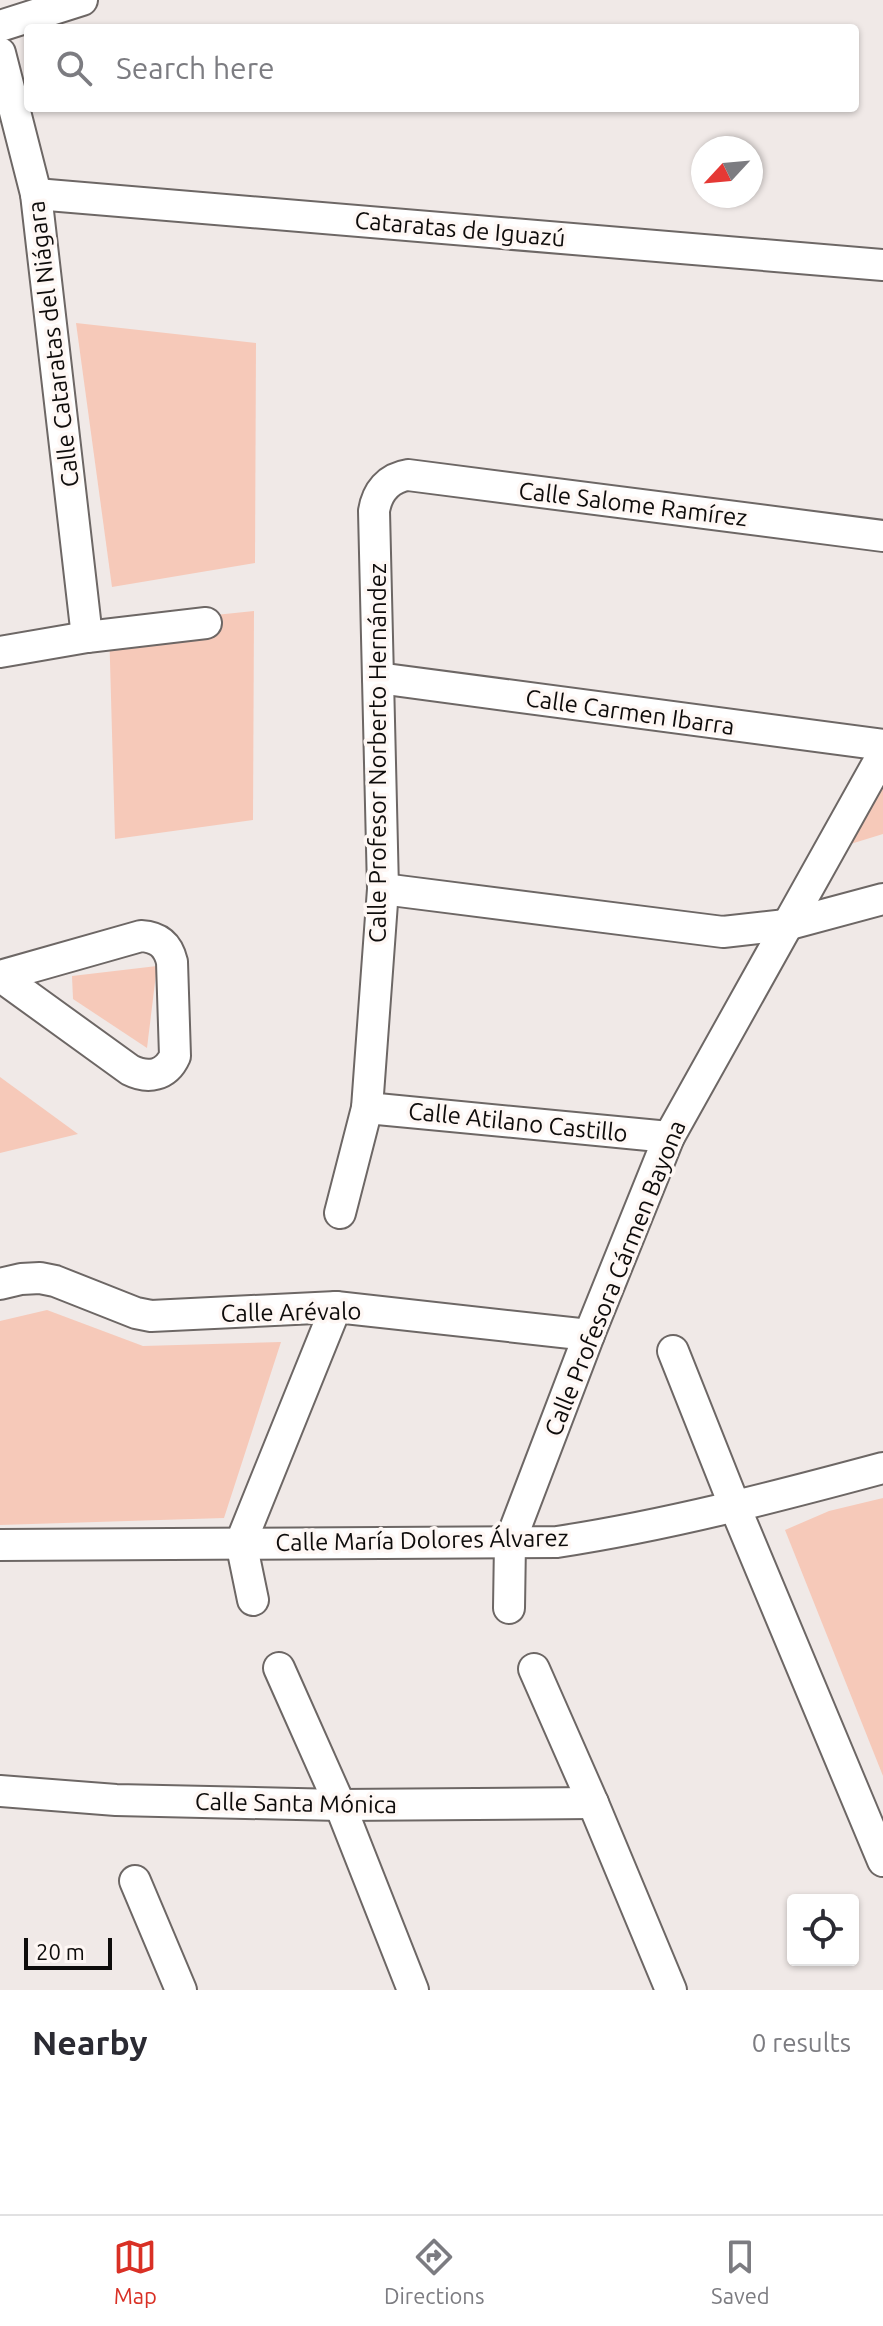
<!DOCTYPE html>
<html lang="en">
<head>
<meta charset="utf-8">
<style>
	body { margin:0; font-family:Ubuntu,sans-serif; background:#f2f2f3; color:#2b2b33 }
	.controls { position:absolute; right:24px; bottom:24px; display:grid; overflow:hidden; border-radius:8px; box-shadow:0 2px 6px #0004 }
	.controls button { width:72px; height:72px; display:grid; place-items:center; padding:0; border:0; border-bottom:2px solid #e1e1e2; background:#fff; color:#2b2b33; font:40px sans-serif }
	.compass { position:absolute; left:691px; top:136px; width:72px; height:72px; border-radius:50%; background:#fff; box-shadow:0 2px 6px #0004; rotate:244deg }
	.scale { position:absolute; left:24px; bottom:20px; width:88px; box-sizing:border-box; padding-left:8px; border:4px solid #0e0c0b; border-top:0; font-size:22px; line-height:28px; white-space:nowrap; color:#0e0c0b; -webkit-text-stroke:6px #fef7f4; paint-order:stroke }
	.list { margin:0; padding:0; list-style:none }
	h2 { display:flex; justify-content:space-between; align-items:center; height:104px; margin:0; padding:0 32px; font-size:34px }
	h2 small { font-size:26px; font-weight:400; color:#7c7c81 }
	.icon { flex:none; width:44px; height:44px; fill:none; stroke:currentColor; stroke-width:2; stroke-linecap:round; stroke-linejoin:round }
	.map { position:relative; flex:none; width:883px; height:1990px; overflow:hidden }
	.search { position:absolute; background:#fff; box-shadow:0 2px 6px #0004; left:24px; right:24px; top:24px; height:88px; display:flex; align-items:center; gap:20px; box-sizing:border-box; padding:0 28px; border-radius:8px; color:#7c7c81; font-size:30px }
	.sheet { height:224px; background:#fff }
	nav { display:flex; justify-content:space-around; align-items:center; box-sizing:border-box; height:112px; border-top:2px solid #e1e1e2; background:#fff; font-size:22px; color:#7c7c81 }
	nav a { display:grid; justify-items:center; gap:4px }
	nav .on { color:#d93025 }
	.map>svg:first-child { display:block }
	.green { fill:#f6c9b9 }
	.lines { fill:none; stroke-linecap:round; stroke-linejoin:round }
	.street-casing { stroke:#6d6765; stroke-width:34 }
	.street { stroke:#fff; stroke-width:30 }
	.labels { text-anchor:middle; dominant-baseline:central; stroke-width:7; stroke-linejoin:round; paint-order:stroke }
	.street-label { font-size:24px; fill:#0e0c0b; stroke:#fef7f4 }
</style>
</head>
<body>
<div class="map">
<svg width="883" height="1990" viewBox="0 0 883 1990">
	<rect width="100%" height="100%" fill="#f0e9e7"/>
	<g class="green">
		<polygon points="76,323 256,343 255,563 112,587"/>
		<polygon points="254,611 253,820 115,839 109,626"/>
		<polygon points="883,778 883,834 844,846"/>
		<polygon points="157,966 147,1048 73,999 72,976"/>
		<polygon points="0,1077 78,1134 0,1153"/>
		<polygon points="47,1310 143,1346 281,1342 224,1518 0,1525 0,1321"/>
		<polygon points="883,1498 883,1776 785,1530 829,1511"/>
	</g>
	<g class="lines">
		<defs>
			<g id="street">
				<polyline points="0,26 82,0"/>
				<polyline points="0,53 36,194 87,637"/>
				<polyline points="36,194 883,265"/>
				<polyline points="0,652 87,637 206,623"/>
				<polyline points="378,678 883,745"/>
				<polyline points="383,889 723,932 786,925 883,899"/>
				<path d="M 141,936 C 158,937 168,945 172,962 L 175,1056 C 166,1076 148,1079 130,1070 L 0,976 Z"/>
				<polyline points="367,1108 669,1137"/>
				<path d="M 340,1213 L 367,1108 L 383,889 L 374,511 C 377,492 388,478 408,475 L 883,536"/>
				<polyline points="0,1284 21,1279 40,1278 55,1281 136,1313 151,1316 336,1307 589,1335"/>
				<polyline points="673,1351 735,1507 883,1861"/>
				<path d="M 0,1545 L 557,1542 C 668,1525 775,1497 883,1468"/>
				<polyline points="253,1600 241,1542 336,1307"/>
				<polyline points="509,1608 510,1542 589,1335 669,1137 883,754"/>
				<polyline points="279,1668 340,1805 413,1990"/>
				<polyline points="534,1669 593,1803 671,1990"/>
				<polyline points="0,1791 116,1800 340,1805 593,1803"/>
				<polyline points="135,1881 181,1990"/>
			</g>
		</defs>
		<use href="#street" class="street-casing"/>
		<use href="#street" class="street"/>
	</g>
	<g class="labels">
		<g class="street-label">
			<text transform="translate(460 229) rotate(5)">Cataratas de Iguazú</text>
			<text transform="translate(53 344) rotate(-97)">Calle Cataratas del Niágara</text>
			<text transform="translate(633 504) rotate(7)">Calle Salome Ramírez</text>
			<text transform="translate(630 712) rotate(8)">Calle Carmen Ibarra</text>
			<text transform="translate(377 753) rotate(-90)">Calle Profesor Norberto Hernández</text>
			<text transform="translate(518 1122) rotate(6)">Calle Atilano Castillo</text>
			<text transform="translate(615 1278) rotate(-68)">Calle Profesora Cármen Bayona</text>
			<text transform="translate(291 1312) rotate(-1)">Calle Arévalo</text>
			<text transform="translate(422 1540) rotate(-1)">Calle María Dolores Álvarez</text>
			<text transform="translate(296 1803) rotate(1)">Calle Santa Mónica</text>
		</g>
	</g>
</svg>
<div class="controls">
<button><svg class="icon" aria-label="locate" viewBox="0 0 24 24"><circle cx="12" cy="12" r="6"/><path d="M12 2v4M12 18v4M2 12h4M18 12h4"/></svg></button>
</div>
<svg class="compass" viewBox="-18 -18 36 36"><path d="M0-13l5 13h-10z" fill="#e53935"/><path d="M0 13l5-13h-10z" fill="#7c7c81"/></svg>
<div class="scale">20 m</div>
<div class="search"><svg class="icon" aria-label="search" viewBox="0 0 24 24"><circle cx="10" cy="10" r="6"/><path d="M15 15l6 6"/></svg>Search here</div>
</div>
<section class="sheet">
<h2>Nearby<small>0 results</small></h2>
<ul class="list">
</ul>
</section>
<nav>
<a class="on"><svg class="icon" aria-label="map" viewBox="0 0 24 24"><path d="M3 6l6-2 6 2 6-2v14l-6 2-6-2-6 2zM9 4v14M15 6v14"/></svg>Map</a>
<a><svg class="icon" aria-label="directions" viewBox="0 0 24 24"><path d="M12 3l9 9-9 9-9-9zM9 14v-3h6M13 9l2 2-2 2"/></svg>Directions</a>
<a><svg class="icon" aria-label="saved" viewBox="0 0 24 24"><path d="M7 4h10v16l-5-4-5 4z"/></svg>Saved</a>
</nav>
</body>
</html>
